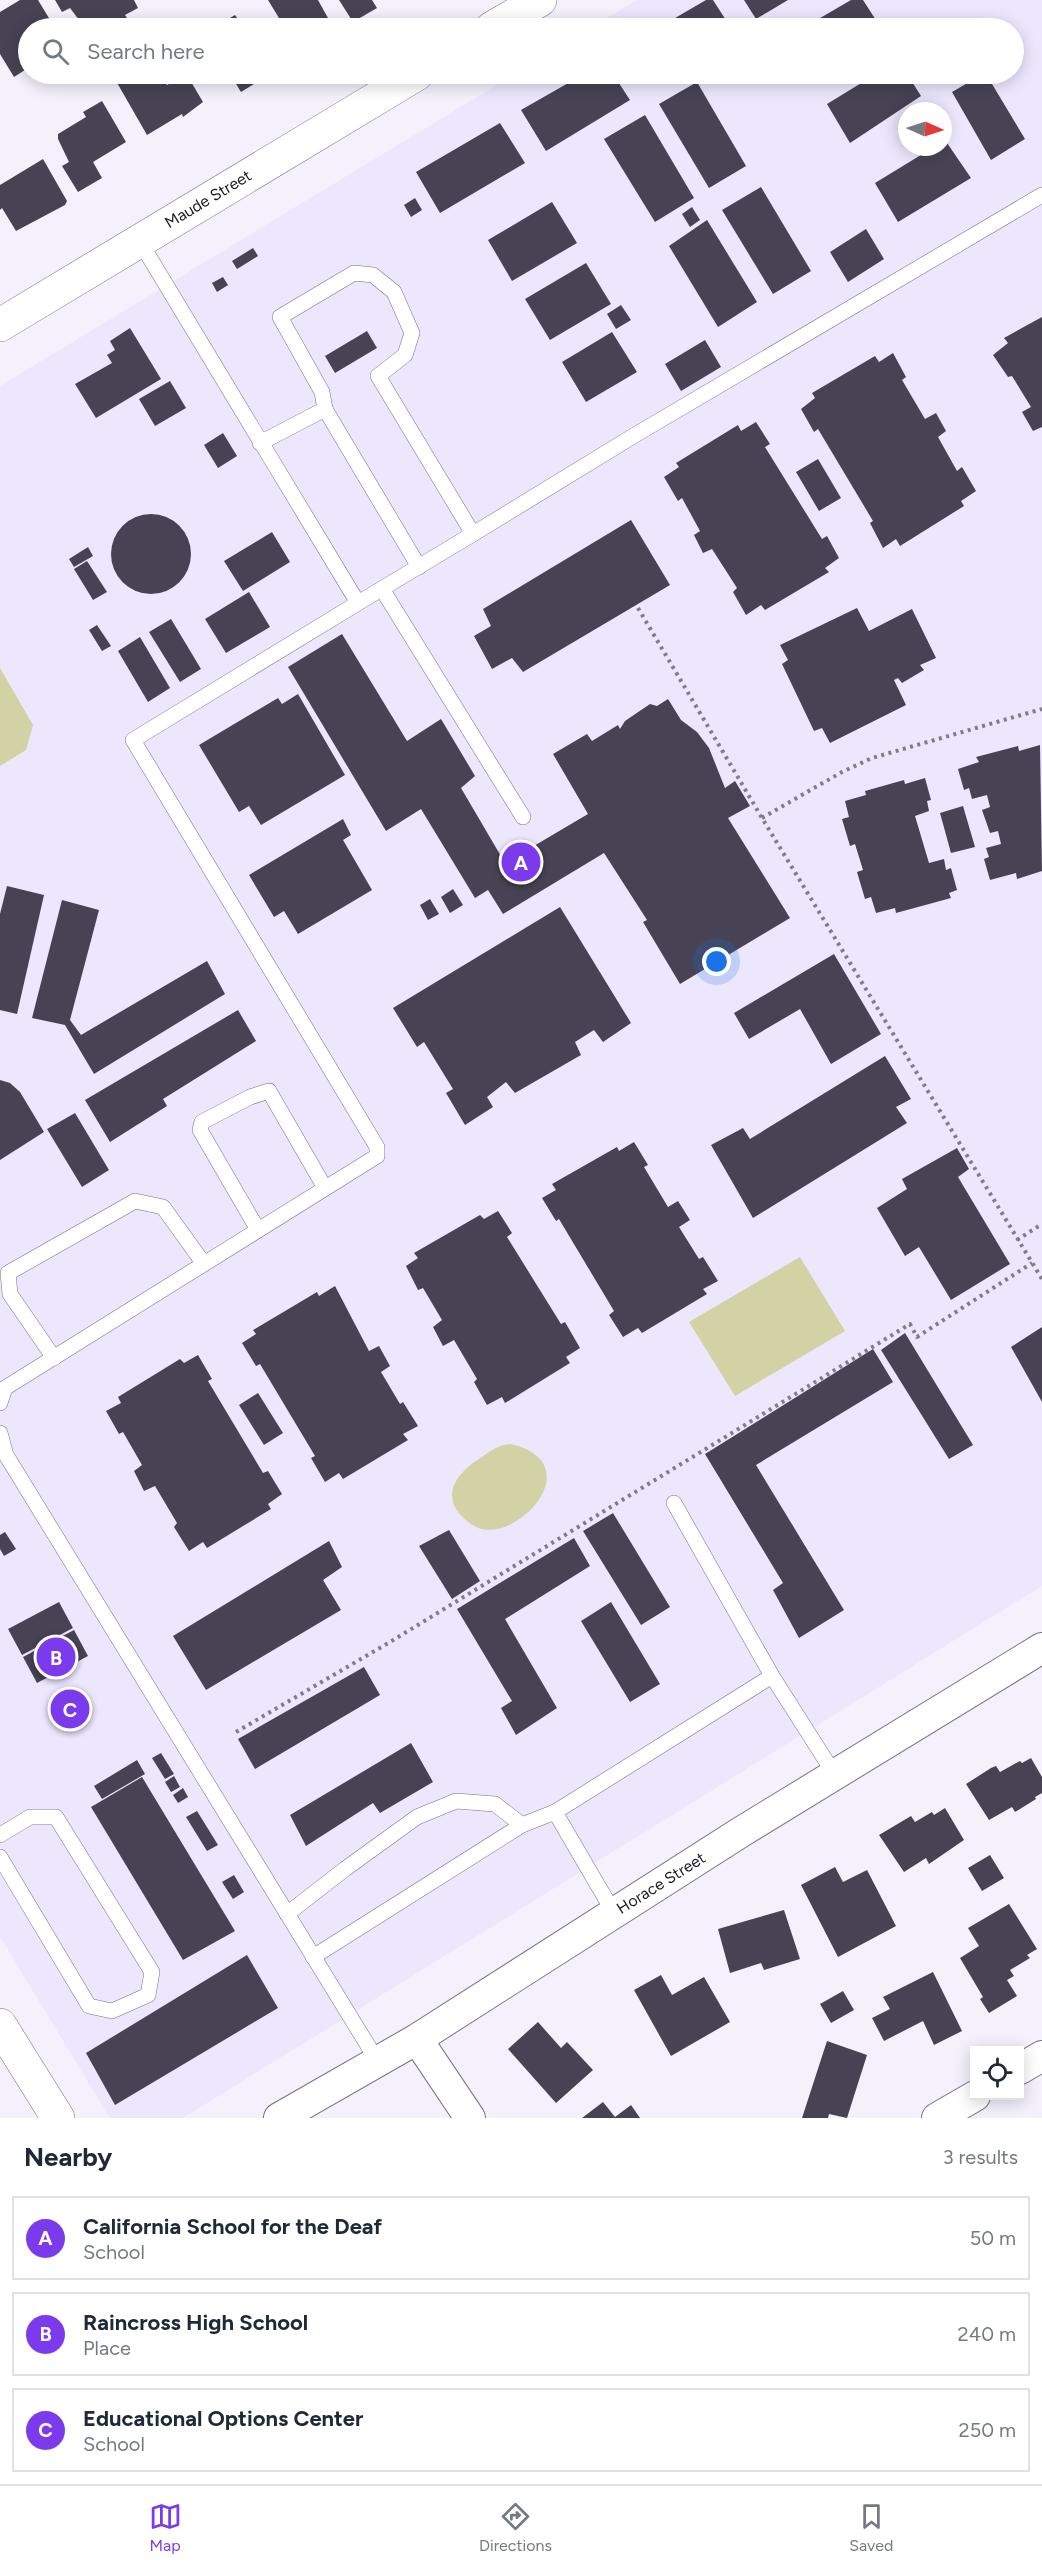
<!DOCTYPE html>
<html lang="en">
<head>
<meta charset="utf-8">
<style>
	body { margin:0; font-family:Figtree,sans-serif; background:#f6f6f7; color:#1f2937 }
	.controls { position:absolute; right:18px; bottom:18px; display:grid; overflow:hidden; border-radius:0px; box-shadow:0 3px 15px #0003 }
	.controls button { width:54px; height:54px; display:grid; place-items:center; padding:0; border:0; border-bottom:2px solid #e0e1e3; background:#fff; color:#1f2937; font:30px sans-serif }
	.compass { position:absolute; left:898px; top:102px; width:54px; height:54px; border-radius:50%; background:#fff; box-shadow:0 3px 15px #0003; rotate:93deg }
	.you { position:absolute; left:717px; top:962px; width:21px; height:21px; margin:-15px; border:4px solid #fff; border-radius:50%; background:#1a73e8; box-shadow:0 0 0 9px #1a73e833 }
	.badge { display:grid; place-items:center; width:39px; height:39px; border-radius:50%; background:#7c3aed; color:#fff; font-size:20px; font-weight:700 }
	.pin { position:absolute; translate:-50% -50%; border:3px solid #fff; box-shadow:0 2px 6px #0006 }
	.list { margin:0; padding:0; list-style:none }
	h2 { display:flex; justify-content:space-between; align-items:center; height:78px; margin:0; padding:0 24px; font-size:26px }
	h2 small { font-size:20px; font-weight:400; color:#747a83 }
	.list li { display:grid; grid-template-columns:39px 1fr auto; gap:18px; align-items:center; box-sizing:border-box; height:84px; margin:0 12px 12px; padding:0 12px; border:2px solid #e0e1e3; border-radius:0px }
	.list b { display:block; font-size:22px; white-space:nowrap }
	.list p { margin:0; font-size:20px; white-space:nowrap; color:#747a83 }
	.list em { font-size:20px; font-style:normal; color:#747a83 }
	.icon { flex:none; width:33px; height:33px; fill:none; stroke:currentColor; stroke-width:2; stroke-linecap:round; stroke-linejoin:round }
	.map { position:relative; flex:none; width:1042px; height:2118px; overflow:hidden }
	.search { position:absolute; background:#fff; box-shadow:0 3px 15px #0003; left:18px; right:18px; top:18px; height:66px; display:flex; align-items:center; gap:15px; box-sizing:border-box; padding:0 21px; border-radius:33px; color:#747a83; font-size:22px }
	.sheet { height:366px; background:#fff }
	nav { display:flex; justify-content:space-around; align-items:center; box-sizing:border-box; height:84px; border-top:2px solid #e0e1e3; background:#fff; font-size:16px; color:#747a83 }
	nav a { display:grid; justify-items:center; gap:3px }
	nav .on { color:#7c3aed }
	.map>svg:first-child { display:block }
	.built { fill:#ece7fd; fill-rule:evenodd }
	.green { fill:#d2d2a4 }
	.building { fill:#474354 }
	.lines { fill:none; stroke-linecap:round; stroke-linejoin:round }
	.service-casing { stroke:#757183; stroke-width:16 }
	.minor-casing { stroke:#757183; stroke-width:32 }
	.tertiary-casing { stroke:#757183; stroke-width:34 }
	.path { stroke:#7f7d86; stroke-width:4; stroke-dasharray:3 4.5; stroke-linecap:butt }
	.service { stroke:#fff; stroke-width:15 }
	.minor { stroke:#fff; stroke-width:30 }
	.tertiary { stroke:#fff; stroke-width:33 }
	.labels { text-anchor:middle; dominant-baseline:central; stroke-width:6; stroke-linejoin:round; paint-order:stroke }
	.street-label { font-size:16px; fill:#1c1a21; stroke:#fff }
</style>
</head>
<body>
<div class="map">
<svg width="1042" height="2118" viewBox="0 0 1042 2118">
	<rect width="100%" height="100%" fill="#f4f1fd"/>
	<path class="built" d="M 637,0 L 1042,0 L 1042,1586 L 183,2118 L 110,2118 L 0,1937 L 0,386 L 515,74 L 1014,74 L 1014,28 L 590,28 ZM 907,111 L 943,111 L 943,147 L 907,147 Z"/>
	<g class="green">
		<polygon points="0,668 33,725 26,750 0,766"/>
		<polygon points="800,1257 845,1331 735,1396 689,1322"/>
		<path d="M 511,1444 C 595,1464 510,1553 471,1524 C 437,1500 454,1474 482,1457 C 492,1450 499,1445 511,1444 Z"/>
	</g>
	<g class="building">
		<polygon points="20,0 38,0 55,28 28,28 28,68 14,77 0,54 0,12"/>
		<polygon points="55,0 134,0 138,8 125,15 129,21 125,24 127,28 85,28 70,8 62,12"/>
		<polygon points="268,0 318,0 328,18 311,28 263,28 279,18"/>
		<polygon points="339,0 372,0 377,8 353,22"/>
		<polygon points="706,0 713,0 731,28 658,28"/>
		<polygon points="744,0 788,0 756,19"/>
		<polygon points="851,0 863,0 881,28 803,28"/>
		<polygon points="235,15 244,28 213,28"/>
		<polygon points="112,74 158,74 167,85 187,75 203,102 183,117 182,114 147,135"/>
		<polygon points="230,74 266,74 267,76 241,92"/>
		<polygon points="584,74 613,74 630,100 546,151 521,110"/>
		<polygon points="645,74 667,74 651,83"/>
		<polygon points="876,74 907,74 921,96 850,143 827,104"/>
		<polygon points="983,74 986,74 1025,139 991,160 952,92"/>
		<polygon points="697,82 746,166 709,188 659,104"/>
		<polygon points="102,101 126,142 93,162 102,178 78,192 62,166 69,162 58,139 58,134 86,117 83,112"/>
		<polygon points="645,115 694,198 655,222 604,139"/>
		<polygon points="500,123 525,163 440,213 416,172"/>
		<polygon points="945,140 971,178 898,222 875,183 934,147 943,147"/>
		<polygon points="43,159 67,201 65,205 16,231 2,208 0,210 0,185"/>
		<polygon points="761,187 811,271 773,294 722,210"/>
		<polygon points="415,198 422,210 411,217 404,205"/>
		<polygon points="552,202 577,243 512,281 488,240"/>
		<polygon points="692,207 700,220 690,227 682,214"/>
		<polygon points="707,220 757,302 718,327 669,246"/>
		<polygon points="866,229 884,259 848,282 830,252"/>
		<polygon points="253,248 258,256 237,269 232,261"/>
		<polygon points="586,263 611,304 550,340 525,299"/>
		<polygon points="223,277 228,285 217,292 212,283"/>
		<polygon points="621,305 631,320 616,329 607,314"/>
		<polygon points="1042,317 1042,427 1033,431 1022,412 1031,407 1012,376 1008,377 993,355 1008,343 1004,338"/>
		<polygon points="130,328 161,379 96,418 75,384 112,363 107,355 115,350 110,341"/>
		<polygon points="367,331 377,348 335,373 325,356"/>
		<polygon points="612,332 637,372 586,402 562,362"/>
		<polygon points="705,340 721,367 681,391 665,364"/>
		<polygon points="893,353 906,377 902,380 925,419 936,413 946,431 938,437 957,471 962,467 976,491 961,501 964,506 900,546 896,539 883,548 870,523 873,521 818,429 814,432 801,409 815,398 812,393 875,356 879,362"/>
		<polygon points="170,381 186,408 155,426 139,399"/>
		<polygon points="756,422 770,444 765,447 822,539 827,536 839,558 825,568 829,572 765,610 761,605 746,615 733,592 737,588 712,549 703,553 694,535 700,531 682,498 678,501 664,477 679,467 676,463 738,425 741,431"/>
		<polygon points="223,433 237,456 218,468 204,445"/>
		<polygon points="818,459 841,498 819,511 796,472"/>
		<circle cx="151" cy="554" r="40"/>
		<polygon points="631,520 670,585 523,672 512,658 492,669 474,636 491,626 483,609"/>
		<polygon points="272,532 290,562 243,591 224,561"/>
		<polygon points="88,547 93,556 74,567 69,559"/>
		<polygon points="87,561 107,592 93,600 74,569"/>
		<polygon points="249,592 270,627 226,653 205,619"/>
		<polygon points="857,608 869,631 912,609 936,658 920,665 924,670 902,683 898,678 894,680 906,705 830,743 822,728 814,731 782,664 788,660 780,645"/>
		<polygon points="171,619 201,669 180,682 149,632"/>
		<polygon points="97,625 111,646 102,651 89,630"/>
		<polygon points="342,634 407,741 441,719 475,776 461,788 505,863 588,814 553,754 587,734 592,741 618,725 620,729 625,721 650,704 657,706 668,699 681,720 697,732 709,748 725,788 735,781 750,806 728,818 790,918 680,984 643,922 647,920 604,853 503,914 488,890 475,898 421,809 386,831 288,667"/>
		<polygon points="140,637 170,688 148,702 118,651"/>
		<polygon points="298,694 345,775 261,825 249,806 239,812 199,745 278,698 282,704"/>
		<polygon points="1040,745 1042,871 1017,879 1016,873 990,880 984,859 989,857 986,848 1001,844 998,831 990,833 982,810 990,807 987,795 972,799 969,788 964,790 958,769 979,762 976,757 1018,746 1019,751"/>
		<polygon points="925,778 931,800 927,801 929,811 915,816 929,863 944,859 946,870 951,868 957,890 949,893 951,898 896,913 895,908 876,913 871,897 865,899 857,872 863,870 855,844 850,846 842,819 849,817 845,801 866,795 865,791 904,780 905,784"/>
		<polygon points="963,806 975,847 951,853 940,813"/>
		<polygon points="343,819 351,835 343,840 372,890 298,934 284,911 274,917 249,875"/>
		<polygon points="7,886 44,895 17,1014 0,1010 0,914"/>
		<polygon points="453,889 463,905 450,913 441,897"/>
		<polygon points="430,899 439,914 428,920 420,905"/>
		<polygon points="62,900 99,910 70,1020 81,1035 207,961 225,994 94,1074 65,1025 32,1018"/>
		<polygon points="560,907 631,1023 603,1042 594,1030 575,1042 581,1055 515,1093 506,1082 487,1097 493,1107 465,1125 446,1093 453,1089 424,1042 417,1047 393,1008"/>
		<polygon points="834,954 881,1034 831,1064 800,1009 749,1039 734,1013"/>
		<polygon points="238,1010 256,1041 163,1099 167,1106 110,1142 85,1100"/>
		<polygon points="885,1056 911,1099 896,1107 907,1123 753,1218 711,1145 743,1128 750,1139"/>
		<polygon points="0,1080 10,1083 20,1092 44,1132 0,1160"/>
		<polygon points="75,1113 109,1170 82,1187 47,1129"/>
		<polygon points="634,1142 648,1165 644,1167 668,1207 678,1201 690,1220 679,1227 699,1259 703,1257 718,1281 703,1289 707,1294 642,1333 638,1328 623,1337 609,1315 614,1311 559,1219 556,1221 542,1198 556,1190 552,1184 617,1147 619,1151"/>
		<polygon points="957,1148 969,1169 958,1177 1010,1264 951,1300 919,1247 905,1256 877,1208 907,1189 902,1179"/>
		<polygon points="498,1211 512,1233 507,1237 561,1324 565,1322 580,1348 566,1357 570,1363 505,1403 502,1397 487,1405 474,1382 477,1379 454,1340 443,1346 433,1327 442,1320 423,1288 418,1290 406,1266 418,1258 414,1253 480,1215 484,1219"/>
		<polygon points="335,1286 369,1351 379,1346 390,1366 381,1372 400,1404 403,1402 418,1426 403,1434 408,1440 343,1479 339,1473 325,1482 311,1458 315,1456 260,1364 256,1366 242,1343 256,1334 253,1330 317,1292 319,1296"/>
		<polygon points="1042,1327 1042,1402 1011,1347"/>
		<polygon points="905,1333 973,1445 949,1459 881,1350"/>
		<polygon points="873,1349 893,1382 756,1465 844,1610 799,1638 773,1590 783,1583 705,1454"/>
		<polygon points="198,1355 212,1379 208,1381 263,1473 268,1471 282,1494 268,1504 271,1509 207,1548 203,1542 189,1551 174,1527 177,1523 155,1486 144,1491 134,1471 142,1465 123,1432 119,1434 106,1411 121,1403 118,1397 180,1359 184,1363"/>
		<polygon points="258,1393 283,1433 264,1445 239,1405"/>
		<polygon points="613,1513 670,1607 641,1625 583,1531"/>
		<polygon points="449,1530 480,1581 452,1599 419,1546"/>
		<polygon points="5,1532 16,1549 4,1556 0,1549 0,1535"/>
		<polygon points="574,1538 590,1566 505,1619 557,1708 516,1735 501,1708 512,1701 457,1609"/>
		<polygon points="329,1541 342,1567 323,1580 341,1610 206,1690 173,1636"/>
		<polygon points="59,1602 73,1628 22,1655 8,1629"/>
		<polygon points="611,1602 660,1684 630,1702 581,1621"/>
		<polygon points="74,1630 88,1656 37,1683 23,1657"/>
		<polygon points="364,1667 380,1695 255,1769 238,1739"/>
		<polygon points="411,1743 433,1782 380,1813 373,1803 306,1846 290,1815"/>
		<polygon points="161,1753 174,1774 165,1779 152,1758"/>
		<polygon points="1031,1758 1042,1777 1042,1793 1035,1797 1036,1799 1015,1812 1012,1807 989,1820 966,1784 991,1768 996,1766 1000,1772 1020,1761 1022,1763"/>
		<polygon points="137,1760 145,1774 102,1799 94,1786"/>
		<polygon points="174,1776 180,1787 171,1792 165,1782"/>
		<polygon points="142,1777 235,1931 183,1960 91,1807"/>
		<polygon points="183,1788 188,1797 178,1803 173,1795"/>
		<polygon points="945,1808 964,1840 929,1864 926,1858 904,1872 879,1835 911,1816 915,1822 932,1812 934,1815"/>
		<polygon points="197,1811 218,1845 207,1851 186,1817"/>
		<polygon points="990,1855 1004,1878 982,1891 968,1868"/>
		<polygon points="835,1867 843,1882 867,1870 896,1926 838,1957 801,1885"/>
		<polygon points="234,1875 244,1892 233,1899 222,1882"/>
		<polygon points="1009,1904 1037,1949 1027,1955 1030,1958 1010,1970 1014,1976 1007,1980 1017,1996 989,2013 980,1999 983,1997 960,1958 979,1946 968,1928"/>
		<polygon points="784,1910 800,1959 764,1970 761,1963 730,1973 718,1929"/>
		<polygon points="247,1955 278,2008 115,2105 86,2053"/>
		<polygon points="933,1972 962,2031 934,2045 923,2021 884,2041 872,2018 890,2009 883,1997"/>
		<polygon points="661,1975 672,1995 704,1977 730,2022 671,2056 634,1990"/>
		<polygon points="843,1991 854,2010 831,2023 820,2004"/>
		<polygon points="538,2022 561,2048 567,2042 593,2070 556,2103 508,2049"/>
		<polygon points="827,2041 867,2055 847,2118 829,2114 828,2118 802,2118"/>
		<polygon points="603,2102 615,2117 631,2105 640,2118 582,2118"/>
	</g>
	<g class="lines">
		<defs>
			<g id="service">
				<polyline points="139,240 358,603 473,534 378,376 405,355 412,333 394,292 373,275 354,273 280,317 322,392 325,409 260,443"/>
				<polyline points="325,409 419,567"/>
				<polyline points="473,534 635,435 1042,195"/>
				<polyline points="382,589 523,817"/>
				<polyline points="258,1230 200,1130 202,1122 250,1097 269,1091 325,1188"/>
				<polyline points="54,1358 10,1294 8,1273 135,1201 163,1207 204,1264"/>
				<polyline points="0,1403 5,1388 377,1156 377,1147 133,740 358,603"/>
				<polyline points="0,1433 6,1455 378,2062"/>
				<polyline points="674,1503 772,1676 835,1775"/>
				<polyline points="555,1812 614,1913"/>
				<polyline points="0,1835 30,1817 56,1817 152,1972 148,1995 112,2011 89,2006 0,1857"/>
				<polyline points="287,1914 345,1869 417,1817 456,1801 495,1804 522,1825"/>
				<polyline points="313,1957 522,1825 555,1812 772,1676"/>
			</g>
			<g id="minor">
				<polyline points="417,2039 470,2118"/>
				<polyline points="1020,2069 1042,2056"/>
				<polyline points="279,2118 417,2039 741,1832 1042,1648"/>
				<polyline points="937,2118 975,2096"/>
			</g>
			<g id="tertiary">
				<polyline points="492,28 540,0"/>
				<polyline points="0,325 417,74"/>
				<polyline points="0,2025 58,2118"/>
			</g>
		</defs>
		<use href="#service" class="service-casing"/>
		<use href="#minor" class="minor-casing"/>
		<use href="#tertiary" class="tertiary-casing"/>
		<g class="path">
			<polyline points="638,608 762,818 1042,1279"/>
			<polyline points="762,818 842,772 872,758 1042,709"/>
			<polyline points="1017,1240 1042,1224"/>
			<polyline points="236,1732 390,1642 910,1324 917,1337 1032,1263"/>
		</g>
		<use href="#service" class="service"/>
		<use href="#minor" class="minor"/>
		<use href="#tertiary" class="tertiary"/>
	</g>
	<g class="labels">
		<g class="street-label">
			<text transform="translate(208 199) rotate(-31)">Maude Street</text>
			<text transform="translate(661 1883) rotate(-32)">Horace Street</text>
		</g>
	</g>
</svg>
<div class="controls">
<button><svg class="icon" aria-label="locate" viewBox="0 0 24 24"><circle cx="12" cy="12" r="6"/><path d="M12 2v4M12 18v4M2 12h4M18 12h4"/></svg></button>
</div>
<svg class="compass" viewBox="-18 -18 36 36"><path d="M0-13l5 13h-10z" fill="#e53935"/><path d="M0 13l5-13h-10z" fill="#747a83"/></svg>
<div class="you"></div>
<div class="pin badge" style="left:521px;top:862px">A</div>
<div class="pin badge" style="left:56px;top:1657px">B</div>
<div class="pin badge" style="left:70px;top:1709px">C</div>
<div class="search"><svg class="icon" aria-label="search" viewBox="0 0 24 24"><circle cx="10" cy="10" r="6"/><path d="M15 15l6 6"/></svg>Search here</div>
</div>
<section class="sheet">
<h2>Nearby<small>3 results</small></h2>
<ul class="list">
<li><span class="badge">A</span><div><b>California School for the Deaf</b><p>School</p></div><em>50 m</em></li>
<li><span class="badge">B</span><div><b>Raincross High School</b><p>Place</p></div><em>240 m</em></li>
<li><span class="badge">C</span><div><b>Educational Options Center</b><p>School</p></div><em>250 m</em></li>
</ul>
</section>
<nav>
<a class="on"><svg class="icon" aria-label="map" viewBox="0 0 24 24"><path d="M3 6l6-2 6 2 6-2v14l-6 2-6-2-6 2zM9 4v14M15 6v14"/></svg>Map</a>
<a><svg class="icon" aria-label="directions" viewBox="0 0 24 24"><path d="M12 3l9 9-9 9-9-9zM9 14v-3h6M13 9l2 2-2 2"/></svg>Directions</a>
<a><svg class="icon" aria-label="saved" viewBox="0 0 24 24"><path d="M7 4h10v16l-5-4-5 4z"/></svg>Saved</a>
</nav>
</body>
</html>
